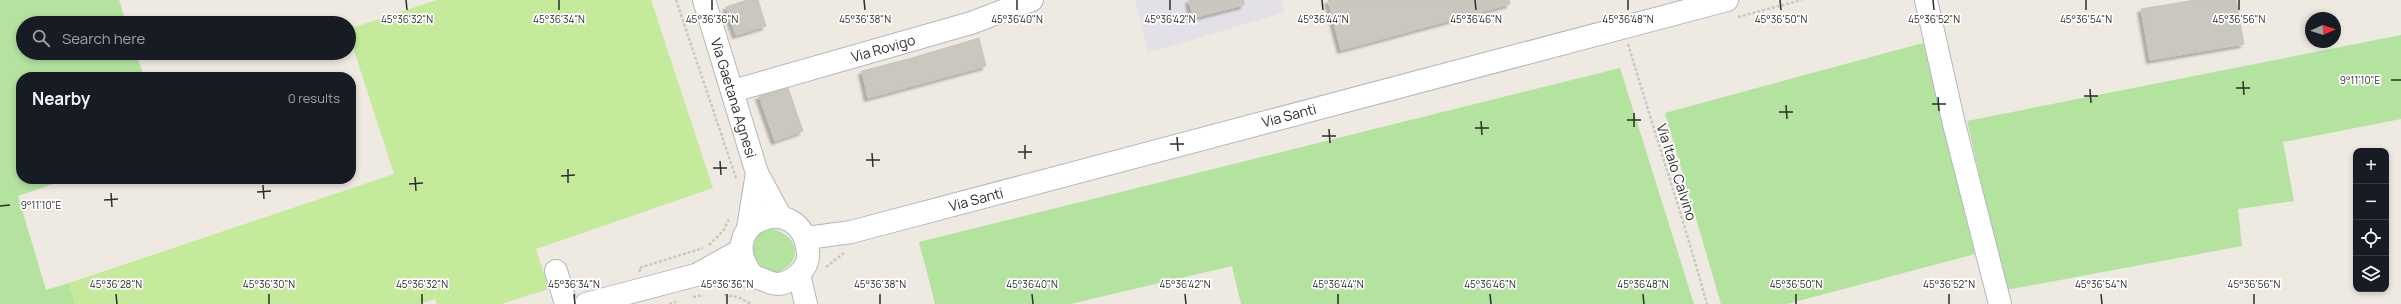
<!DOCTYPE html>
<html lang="en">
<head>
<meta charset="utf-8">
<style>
	body { margin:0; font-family:Manrope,sans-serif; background:#20242c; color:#f1f3f6 }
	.controls { position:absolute; right:12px; bottom:12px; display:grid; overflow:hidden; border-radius:8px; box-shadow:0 2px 6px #0003 }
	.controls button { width:36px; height:36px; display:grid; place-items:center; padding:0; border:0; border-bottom:1px solid #363941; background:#171b24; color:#f1f3f6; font:20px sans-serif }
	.compass { position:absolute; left:2305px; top:12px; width:36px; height:36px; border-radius:50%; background:#171b24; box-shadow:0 2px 6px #0003; rotate:87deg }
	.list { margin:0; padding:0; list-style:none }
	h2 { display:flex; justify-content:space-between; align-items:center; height:52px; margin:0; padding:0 16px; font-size:17px }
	h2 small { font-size:13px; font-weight:400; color:#9ea1a6 }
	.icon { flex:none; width:22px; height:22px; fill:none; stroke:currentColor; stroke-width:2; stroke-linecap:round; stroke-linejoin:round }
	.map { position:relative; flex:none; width:2401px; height:304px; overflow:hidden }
	.search { position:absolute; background:#171b24; box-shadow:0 2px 6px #0003; left:16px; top:16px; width:340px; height:44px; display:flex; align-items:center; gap:10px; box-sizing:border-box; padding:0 14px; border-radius:22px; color:#9ea1a6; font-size:15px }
	.panel { position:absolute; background:#171b24; box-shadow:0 2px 6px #0003; left:16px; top:72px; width:340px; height:112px; border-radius:16px }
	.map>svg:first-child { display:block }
	.industrial { fill:#e3e1e7 }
	.green { fill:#b3e39f }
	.pitch { fill:#c5ea9b }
	.building { fill:#cac7bf; stroke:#cac5ba; filter:url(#shadow) }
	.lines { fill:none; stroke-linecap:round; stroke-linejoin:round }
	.minor-casing { stroke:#b4b6c0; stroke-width:24 }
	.path { stroke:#c8c8c8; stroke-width:2.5; stroke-dasharray:3 2; stroke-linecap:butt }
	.minor { stroke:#fff; stroke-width:22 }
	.ticks { fill:none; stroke:#2d2d2d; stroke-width:1.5 }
	.labels { text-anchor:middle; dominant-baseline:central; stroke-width:3.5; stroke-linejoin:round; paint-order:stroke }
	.street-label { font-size:14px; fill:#2d2d2d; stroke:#fff }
	.ticks-label { font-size:10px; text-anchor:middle; fill:#2d2d2d; stroke:#fff; stroke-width:3.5; stroke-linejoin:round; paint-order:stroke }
</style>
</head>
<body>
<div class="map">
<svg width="2401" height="304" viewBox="0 0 2401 304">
	<defs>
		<filter id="shadow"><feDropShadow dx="-3.5" dy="3.5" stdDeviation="1" flood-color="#0004"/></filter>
	</defs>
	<rect width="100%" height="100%" fill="#eee9e1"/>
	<polygon class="industrial" points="1135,0 1282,0 1285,12 1148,53"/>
	<g class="green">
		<polygon points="0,0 119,0 126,23 23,23 23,53 136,53 144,77 21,77 21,179 68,179 18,196 46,290 69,283 75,304 0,304"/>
		<polygon points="2401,35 2401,119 2283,142 2294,201 2238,209 2242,246 2006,290 1967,121"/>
		<polygon points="1923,43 1975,254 1787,304 1721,304 1665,113"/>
		<polygon points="1620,68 1694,304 1241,304 1232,266 1070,304 935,304 919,242"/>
		<path d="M 772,229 C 802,236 803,266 773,274 L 753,263 L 753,241 L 761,232 Z"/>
	</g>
	<polygon class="pitch" points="437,0 651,0 713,188 536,249 549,289 501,304 437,304 435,299 419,304 75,304 69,283 394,174 349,35 349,29"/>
	<g class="building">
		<polygon points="747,0 758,0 766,26 736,35 726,7"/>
		<polygon points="1189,0 1244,0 1244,5 1193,18"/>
		<polygon points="1328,0 1509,0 1510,4 1341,50"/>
		<polygon points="2195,0 2236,0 2244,44 2150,60 2141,9"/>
		<polygon points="979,38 986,66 868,98 862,71 912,58"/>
		<polygon points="788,88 803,131 775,141 759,96"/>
	</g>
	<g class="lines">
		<defs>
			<g id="minor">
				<polyline points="704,0 757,173 780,216"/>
				<polyline points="1926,0 1954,124 2000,304"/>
				<polyline points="733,91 971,23 1032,0"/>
				<polyline points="748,228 757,173"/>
				<polyline points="807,238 851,232 1727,0"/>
				<polyline points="556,271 566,304"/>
				<polyline points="799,274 806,304"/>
				<path d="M 696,275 C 714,275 733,274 751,276 C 760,277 769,284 778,284 C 793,283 810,268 808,252 C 802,188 710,221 753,276"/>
				<polyline points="586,304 696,275 741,250"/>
			</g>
		</defs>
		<use href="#minor" class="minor-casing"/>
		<g class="path">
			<polyline points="676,0 736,178"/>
			<polyline points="1738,17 1802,0"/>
			<path d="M 1628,44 C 1654,131 1683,217 1707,304"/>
			<polyline points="709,245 723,231 729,219"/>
			<polyline points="826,267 844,253"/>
			<polyline points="640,272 639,268 703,248"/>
			<polyline points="724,295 738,297 751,304"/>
			<polyline points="693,297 703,295"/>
			<polyline points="669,304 676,302"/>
		</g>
		<use href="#minor" class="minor"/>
	</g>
	<path class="ticks" d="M 406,0 L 407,10M 559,0 L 559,10M 712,0 L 712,10M 864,0 L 865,10M 1017,0 L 1017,10M 1170,0 L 1170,10M 1322,0 L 1323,10M 1475,0 L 1476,10M 1628,0 L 1628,10M 1780,0 L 1781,10M 1933,0 L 1934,10M 2086,0 L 2086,10M 2239,0 L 2239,10M 2391,80 L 2401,80M 2243,81 L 2244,95M 2236,88 L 2250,88M 2090,89 L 2091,103M 2084,96 L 2098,96M 1938,97 L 1939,111M 1932,104 L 1946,104M 1786,105 L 1787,119M 1779,112 L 1793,112M 1634,113 L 1634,127M 1627,120 L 1641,120M 1481,121 L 1482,135M 1475,128 L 1489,128M 1329,129 L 1330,143M 1322,136 L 1336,136M 1177,137 L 1178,151M 1170,144 L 1184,144M 1025,145 L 1025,159M 1018,152 L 1032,152M 872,153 L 873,167M 866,160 L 880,160M 720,161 L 721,175M 713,168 L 727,168M 568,169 L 568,183M 561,176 L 575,175M 415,177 L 416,191M 409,184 L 423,183M 263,185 L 264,199M 257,192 L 271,191M 111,193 L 112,207M 104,200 L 118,199M 0,206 L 10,205M 116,294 L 117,304M 269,294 L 269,304M 422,294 L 422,304M 574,294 L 575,304M 727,294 L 727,304M 880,294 L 880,304M 1032,294 L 1033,304M 1185,294 L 1186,304M 1338,294 L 1338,304M 1490,294 L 1491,304M 1643,294 L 1644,304M 1796,294 L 1796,304M 1949,294 L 1949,304M 2101,294 L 2102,304M 2254,294 L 2254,304"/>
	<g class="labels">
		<g class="street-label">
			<text transform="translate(883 48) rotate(-16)">Via Rovigo</text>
			<text transform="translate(734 98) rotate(73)">Via Gaetana Agnesi</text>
			<text transform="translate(1289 115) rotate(-15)">Via Santi</text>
			<text transform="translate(1677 172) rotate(72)">Via Italo Calvino</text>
			<text transform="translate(976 199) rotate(-15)">Via Santi</text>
		</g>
	</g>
	<g class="ticks-label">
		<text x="559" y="23">45°36'34"N</text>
		<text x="712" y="23">45°36'36"N</text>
		<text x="865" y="23">45°36'38"N</text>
		<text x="1017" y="23">45°36'40"N</text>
		<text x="1170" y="23">45°36'42"N</text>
		<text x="1323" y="23">45°36'44"N</text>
		<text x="1628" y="23">45°36'48"N</text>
		<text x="1781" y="23">45°36'50"N</text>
		<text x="407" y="23">45°36'32"N</text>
		<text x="1476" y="23">45°36'46"N</text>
		<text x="1934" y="23">45°36'52"N</text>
		<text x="2086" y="23">45°36'54"N</text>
		<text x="2239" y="23">45°36'56"N</text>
		<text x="2360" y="84">9°11'10"E</text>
		<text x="41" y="209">9°11'10"E</text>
		<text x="116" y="288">45°36'28"N</text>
		<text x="269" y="288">45°36'30"N</text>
		<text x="422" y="288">45°36'32"N</text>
		<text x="574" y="288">45°36'34"N</text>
		<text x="727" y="288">45°36'36"N</text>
		<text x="880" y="288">45°36'38"N</text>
		<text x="1032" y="288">45°36'40"N</text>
		<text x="1185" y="288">45°36'42"N</text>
		<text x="1338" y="288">45°36'44"N</text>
		<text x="1490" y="288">45°36'46"N</text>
		<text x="1643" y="288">45°36'48"N</text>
		<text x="1796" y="288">45°36'50"N</text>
		<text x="1949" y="288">45°36'52"N</text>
		<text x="2101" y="288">45°36'54"N</text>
		<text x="2254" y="288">45°36'56"N</text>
	</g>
</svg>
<div class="controls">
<button>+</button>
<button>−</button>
<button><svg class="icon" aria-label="locate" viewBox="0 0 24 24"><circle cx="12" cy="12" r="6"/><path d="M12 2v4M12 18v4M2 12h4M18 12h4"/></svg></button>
<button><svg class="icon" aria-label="layers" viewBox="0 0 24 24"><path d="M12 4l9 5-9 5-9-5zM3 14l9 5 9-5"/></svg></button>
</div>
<svg class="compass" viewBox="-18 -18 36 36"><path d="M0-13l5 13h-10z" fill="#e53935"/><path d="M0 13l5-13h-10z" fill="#9ea1a6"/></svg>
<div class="search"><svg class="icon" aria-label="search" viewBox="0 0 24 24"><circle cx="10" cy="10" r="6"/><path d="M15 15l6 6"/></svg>Search here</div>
<section class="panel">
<h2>Nearby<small>0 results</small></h2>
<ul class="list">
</ul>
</section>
</div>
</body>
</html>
